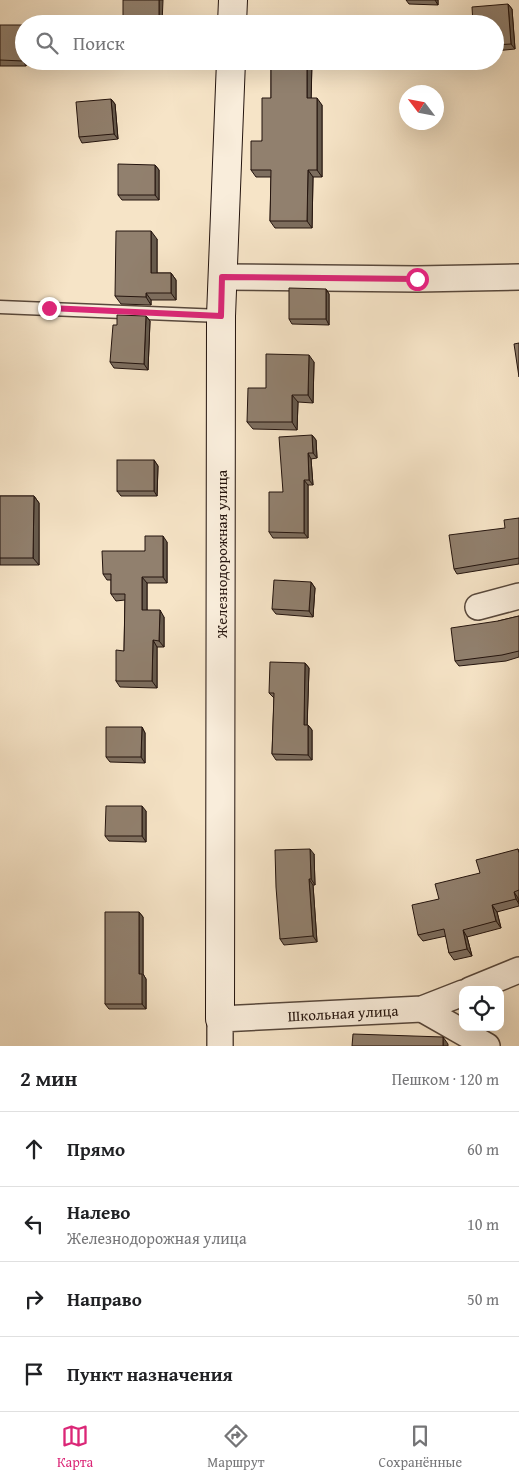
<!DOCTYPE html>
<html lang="ru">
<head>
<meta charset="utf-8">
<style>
	body { margin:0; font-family:"Gentium Book Plus",serif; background:#f6f6f6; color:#202124 }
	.controls { position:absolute; right:15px; bottom:15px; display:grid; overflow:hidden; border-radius:10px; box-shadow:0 5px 20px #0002 }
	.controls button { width:45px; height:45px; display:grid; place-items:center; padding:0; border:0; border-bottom:1px solid #e0e0e0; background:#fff; color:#202124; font:25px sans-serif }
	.compass { position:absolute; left:399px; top:85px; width:45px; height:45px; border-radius:50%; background:#fff; box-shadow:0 5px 20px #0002; rotate:302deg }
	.stop { position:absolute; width:15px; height:15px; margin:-11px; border:4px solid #db2777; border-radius:50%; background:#fff }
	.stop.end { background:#db2777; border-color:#fff; box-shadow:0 1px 5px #0008 }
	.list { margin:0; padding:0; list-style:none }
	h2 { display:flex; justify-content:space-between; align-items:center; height:65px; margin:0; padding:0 20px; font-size:21px }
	h2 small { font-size:16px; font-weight:400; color:#757577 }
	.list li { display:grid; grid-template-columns:32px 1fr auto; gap:15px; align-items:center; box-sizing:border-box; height:75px; padding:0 20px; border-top:1px solid #e0e0e0 }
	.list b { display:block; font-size:19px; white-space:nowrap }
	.list p { margin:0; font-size:16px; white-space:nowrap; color:#757577 }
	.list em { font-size:16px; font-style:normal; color:#757577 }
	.icon { flex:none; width:28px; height:28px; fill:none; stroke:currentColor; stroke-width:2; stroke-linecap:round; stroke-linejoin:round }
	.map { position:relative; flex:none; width:519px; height:1046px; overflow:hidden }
	.search { position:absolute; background:#fff; box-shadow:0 5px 20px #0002; left:15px; right:15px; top:15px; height:55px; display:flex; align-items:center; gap:12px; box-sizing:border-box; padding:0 18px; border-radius:28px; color:#757577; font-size:19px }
	.sheet { height:365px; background:#fff }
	nav { display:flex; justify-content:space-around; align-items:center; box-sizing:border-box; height:70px; border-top:1px solid #e0e0e0; background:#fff; font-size:14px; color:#757577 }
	nav a { display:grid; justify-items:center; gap:2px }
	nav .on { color:#db2777 }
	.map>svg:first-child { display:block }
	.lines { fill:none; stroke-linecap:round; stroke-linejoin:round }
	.lane-casing { stroke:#58483c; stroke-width:15 }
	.street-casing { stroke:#58483c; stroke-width:28 }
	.secondary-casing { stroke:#24140e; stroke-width:30 }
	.lane { stroke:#f9eddb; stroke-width:12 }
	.street { stroke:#f9eddb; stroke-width:25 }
	.secondary { stroke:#f9eddb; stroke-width:28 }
	.wall { fill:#7d6e5f; stroke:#24140e }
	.shaded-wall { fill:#665a4d; stroke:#24140e }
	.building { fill:#91806e; stroke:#24140e }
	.route { stroke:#db2777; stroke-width:6 }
	.labels { text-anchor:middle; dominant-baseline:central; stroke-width:4; stroke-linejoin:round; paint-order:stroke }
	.street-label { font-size:15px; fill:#24140e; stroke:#f9eddb }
</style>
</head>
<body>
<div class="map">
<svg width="519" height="1046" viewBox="0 0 519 1046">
	<rect width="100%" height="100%" fill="#f6e4c7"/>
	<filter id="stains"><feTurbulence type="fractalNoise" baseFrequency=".004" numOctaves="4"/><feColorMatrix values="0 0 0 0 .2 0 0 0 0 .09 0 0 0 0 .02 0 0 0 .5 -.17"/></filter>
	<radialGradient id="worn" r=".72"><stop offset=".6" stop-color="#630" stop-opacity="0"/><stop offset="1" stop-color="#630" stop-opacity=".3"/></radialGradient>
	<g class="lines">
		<defs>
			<polyline id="lane" points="0,307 221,316"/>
			<g id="street">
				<polyline points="222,277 417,279 519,277"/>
				<polyline points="478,607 519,596"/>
				<polyline points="470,990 519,970"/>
				<polyline points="422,1009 487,1046"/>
				<polyline points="220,1046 220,1019 422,1009 463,993"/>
			</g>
			<g id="secondary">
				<polyline points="232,24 233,0"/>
				<polyline points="220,1019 221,316 231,61"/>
			</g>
		</defs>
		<use href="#lane" class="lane-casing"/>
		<use href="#street" class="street-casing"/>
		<use href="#secondary" class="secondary-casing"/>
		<use href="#lane" class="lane"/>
		<use href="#street" class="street"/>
		<use href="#secondary" class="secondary"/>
	</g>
	<g class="wall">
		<polygon points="406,0 438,0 438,5 409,4"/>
		<polygon points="508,4 512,9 515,49 495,51 495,24"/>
		<polygon points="0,25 24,61 27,61 26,66 0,66"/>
		<polygon points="271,61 312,61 311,98 322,105 322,177 313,177 312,228 275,228 270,221 271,177 256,177 251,170 262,141 271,98"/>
		<polygon points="111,99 115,104 118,139 82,143 79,137"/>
		<polygon points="155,165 159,170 159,200 122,200 118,195"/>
		<polygon points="157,239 157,273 171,273 176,280 176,300 151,300 151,305 121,304 115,296"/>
		<polygon points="326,289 329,294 329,325 292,324 289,319"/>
		<polygon points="146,316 150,321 148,370 114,368 110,362"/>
		<polygon points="314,362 313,403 298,402 297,430 253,429 247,422 266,388"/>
		<polygon points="312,435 316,440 317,458 311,459 313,485 308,485 308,538 273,538 269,532 283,492"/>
		<polygon points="154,460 158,466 157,496 121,496 117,491"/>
		<polygon points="0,496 34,496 39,503 39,565 0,565"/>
		<polygon points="519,518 519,564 457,574 454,569"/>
		<polygon points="167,542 167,583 147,583 147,610 164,617 164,647 157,647 157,688 120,687 116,681 124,651 125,600 116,601 111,594 111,580 107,580 103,574 145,551"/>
		<polygon points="311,582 315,588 313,617 276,614 272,609"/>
		<polygon points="519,616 519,657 506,661 459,666 455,661 498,621"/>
		<polygon points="305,663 309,668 307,725 308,725 312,730 312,760 276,760 272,754 274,698 269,693"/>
		<polygon points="142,727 145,733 145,763 110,762 106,757"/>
		<polygon points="146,811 146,842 109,841 105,836"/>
		<polygon points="518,849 519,851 519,906 497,912 501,928 467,937 472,956 454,960 449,953 446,936 423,941 418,935 480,873"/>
		<polygon points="314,854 315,885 313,885 317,942 284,945 280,939"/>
		<polygon points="139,912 143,917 143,974 146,979 146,1009 109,1009 105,1004"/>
	</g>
	<g class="shaded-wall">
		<polygon points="159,0 163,0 162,24 159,24"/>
		<polygon points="435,0 438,0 438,5"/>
		<polygon points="508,4 512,9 515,49 511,44"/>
		<polygon points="23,25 24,61 27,61 26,66 23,61"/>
		<polygon points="307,61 312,61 311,105 307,98"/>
		<polygon points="317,98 322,105 322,177 317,170"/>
		<polygon points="111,99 115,104 118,139 114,134"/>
		<polygon points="155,165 159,170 159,200 155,195"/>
		<polygon points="308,170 313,177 312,228 307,221"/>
		<polygon points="151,231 157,239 157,280 151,273"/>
		<polygon points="171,273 176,280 176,300 171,293"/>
		<polygon points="326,289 329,294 329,325 326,319"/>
		<polygon points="146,293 151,300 151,305 146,297"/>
		<polygon points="146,316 150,321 148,370 144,364"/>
		<polygon points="309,355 314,362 313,403 308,395"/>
		<polygon points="292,395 298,402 297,430 292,422"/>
		<polygon points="312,435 316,440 317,458 313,453"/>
		<polygon points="308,453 311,459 313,485 309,480"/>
		<polygon points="154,460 158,466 157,496 154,491"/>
		<polygon points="304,480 308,485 308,538 304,533"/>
		<polygon points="34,496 39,503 39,565 33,558"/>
		<polygon points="163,536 167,542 167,583 163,577"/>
		<polygon points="142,577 147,583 147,617 142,610"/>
		<polygon points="311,582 315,588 313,617 309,611"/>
		<polygon points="160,610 164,617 164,647 159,641"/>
		<polygon points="153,640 157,647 157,688 152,681"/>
		<polygon points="305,663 309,668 307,730 304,725"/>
		<polygon points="308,725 312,730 312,760 308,755"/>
		<polygon points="142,727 145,733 145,763 141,757"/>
		<polygon points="142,806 146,811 146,842 142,836"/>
		<polygon points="310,849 314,854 315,885 311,879"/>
		<polygon points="309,879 313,885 317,942 313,936"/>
		<polygon points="514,892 518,898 519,904 516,899"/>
		<polygon points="492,905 497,912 501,928 496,921"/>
		<polygon points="139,912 143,917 143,974 146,979 146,1009 142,1004 139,974"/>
		<polygon points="463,930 467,937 472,956 467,949"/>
		<polygon points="443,1037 448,1044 448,1046 443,1046"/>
	</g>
	<g class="building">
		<rect x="123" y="0" width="36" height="24"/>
		<polygon points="508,4 511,44 495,45 495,24 473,24 472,7"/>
		<polygon points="0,25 23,25 23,61 0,60"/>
		<polygon points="271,61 307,61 307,98 317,98 317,170 308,170 307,221 270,221 271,170 251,170 251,141 262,141 262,98 271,98"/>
		<polygon points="111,99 114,134 79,137 76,102"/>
		<polygon points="118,164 155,165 155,195 118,195"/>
		<polygon points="116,231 151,231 151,273 171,273 171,293 146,293 146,297 115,296"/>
		<polygon points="289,288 326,289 326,319 289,319"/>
		<polygon points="117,315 146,316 144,364 110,362 113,325 117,325"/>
		<polygon points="519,343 519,377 514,344"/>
		<polygon points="266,354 309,355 308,395 292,395 292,422 247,422 248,388 266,388"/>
		<polygon points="312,435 313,453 308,453 309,480 304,480 304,533 269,532 269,492 283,492 279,437"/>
		<rect x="117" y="460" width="37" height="31"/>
		<polygon points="0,496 34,496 33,558 0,558"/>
		<polygon points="519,518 519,558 454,569 449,535 505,528 504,520"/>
		<polygon points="145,536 163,536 163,577 142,577 142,610 160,610 159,641 153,640 152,681 116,681 116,650 124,651 125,594 111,594 111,574 103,574 102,551 145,551"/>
		<polygon points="274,580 311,582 309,611 272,609"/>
		<polygon points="519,616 519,651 502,655 455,661 451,628 498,621"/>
		<polygon points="270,662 305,663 304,725 308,725 308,755 272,754 274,693 269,693"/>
		<polygon points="106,727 142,727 141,757 106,757"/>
		<polygon points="106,806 142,806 142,836 105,836"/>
		<polygon points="310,849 311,879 309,879 313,936 280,939 276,887 275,850"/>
		<polygon points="518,849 519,853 519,890 514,892 516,899 492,905 496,921 463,930 467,949 449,953 444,929 418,935 412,905 439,899 435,884 480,873 476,860"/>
		<polygon points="105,912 139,912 139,974 142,974 142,1004 105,1004"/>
		<polygon points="353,1034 443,1037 443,1046 352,1046"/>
	</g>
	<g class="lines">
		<polyline class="route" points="49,308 221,316 222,277 417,279"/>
	</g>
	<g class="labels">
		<g class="street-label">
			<text transform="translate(221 554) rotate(-90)">Железнодорожная улица</text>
			<text transform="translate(343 1013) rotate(-3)">Школьная улица</text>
		</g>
	</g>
	<rect width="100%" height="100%" filter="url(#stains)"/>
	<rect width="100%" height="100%" fill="url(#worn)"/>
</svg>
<div class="controls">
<button><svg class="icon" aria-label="locate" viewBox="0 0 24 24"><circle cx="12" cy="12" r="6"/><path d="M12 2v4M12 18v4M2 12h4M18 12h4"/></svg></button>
</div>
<svg class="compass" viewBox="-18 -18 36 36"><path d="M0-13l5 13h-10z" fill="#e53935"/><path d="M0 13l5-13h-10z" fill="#757577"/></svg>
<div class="stop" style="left:417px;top:279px"></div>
<div class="stop end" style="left:49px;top:308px"></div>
<div class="search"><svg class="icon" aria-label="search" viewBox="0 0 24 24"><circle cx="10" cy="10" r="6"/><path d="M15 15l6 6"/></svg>Поиск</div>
</div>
<section class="sheet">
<h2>2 мин<small>Пешком · 120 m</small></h2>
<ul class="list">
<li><svg class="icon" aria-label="ahead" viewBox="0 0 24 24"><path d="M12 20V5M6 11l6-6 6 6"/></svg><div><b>Прямо</b></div><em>60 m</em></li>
<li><svg class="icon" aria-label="left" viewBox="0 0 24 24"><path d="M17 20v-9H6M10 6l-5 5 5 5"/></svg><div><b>Налево</b><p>Железнодорожная улица</p></div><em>10 m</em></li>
<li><svg class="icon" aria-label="right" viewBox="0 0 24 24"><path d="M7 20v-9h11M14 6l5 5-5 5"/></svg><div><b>Направо</b></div><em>50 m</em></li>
<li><svg class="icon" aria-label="arrive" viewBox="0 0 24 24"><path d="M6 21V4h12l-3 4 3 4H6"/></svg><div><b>Пункт назначения</b></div></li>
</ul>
</section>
<nav>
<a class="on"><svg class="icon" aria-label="map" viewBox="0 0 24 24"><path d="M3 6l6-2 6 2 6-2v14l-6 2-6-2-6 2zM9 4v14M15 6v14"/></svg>Карта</a>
<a><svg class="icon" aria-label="directions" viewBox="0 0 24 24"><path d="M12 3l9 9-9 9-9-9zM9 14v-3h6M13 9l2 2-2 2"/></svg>Маршрут</a>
<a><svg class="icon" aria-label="saved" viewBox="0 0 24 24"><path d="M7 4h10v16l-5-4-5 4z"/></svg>Сохранённые</a>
</nav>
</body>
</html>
